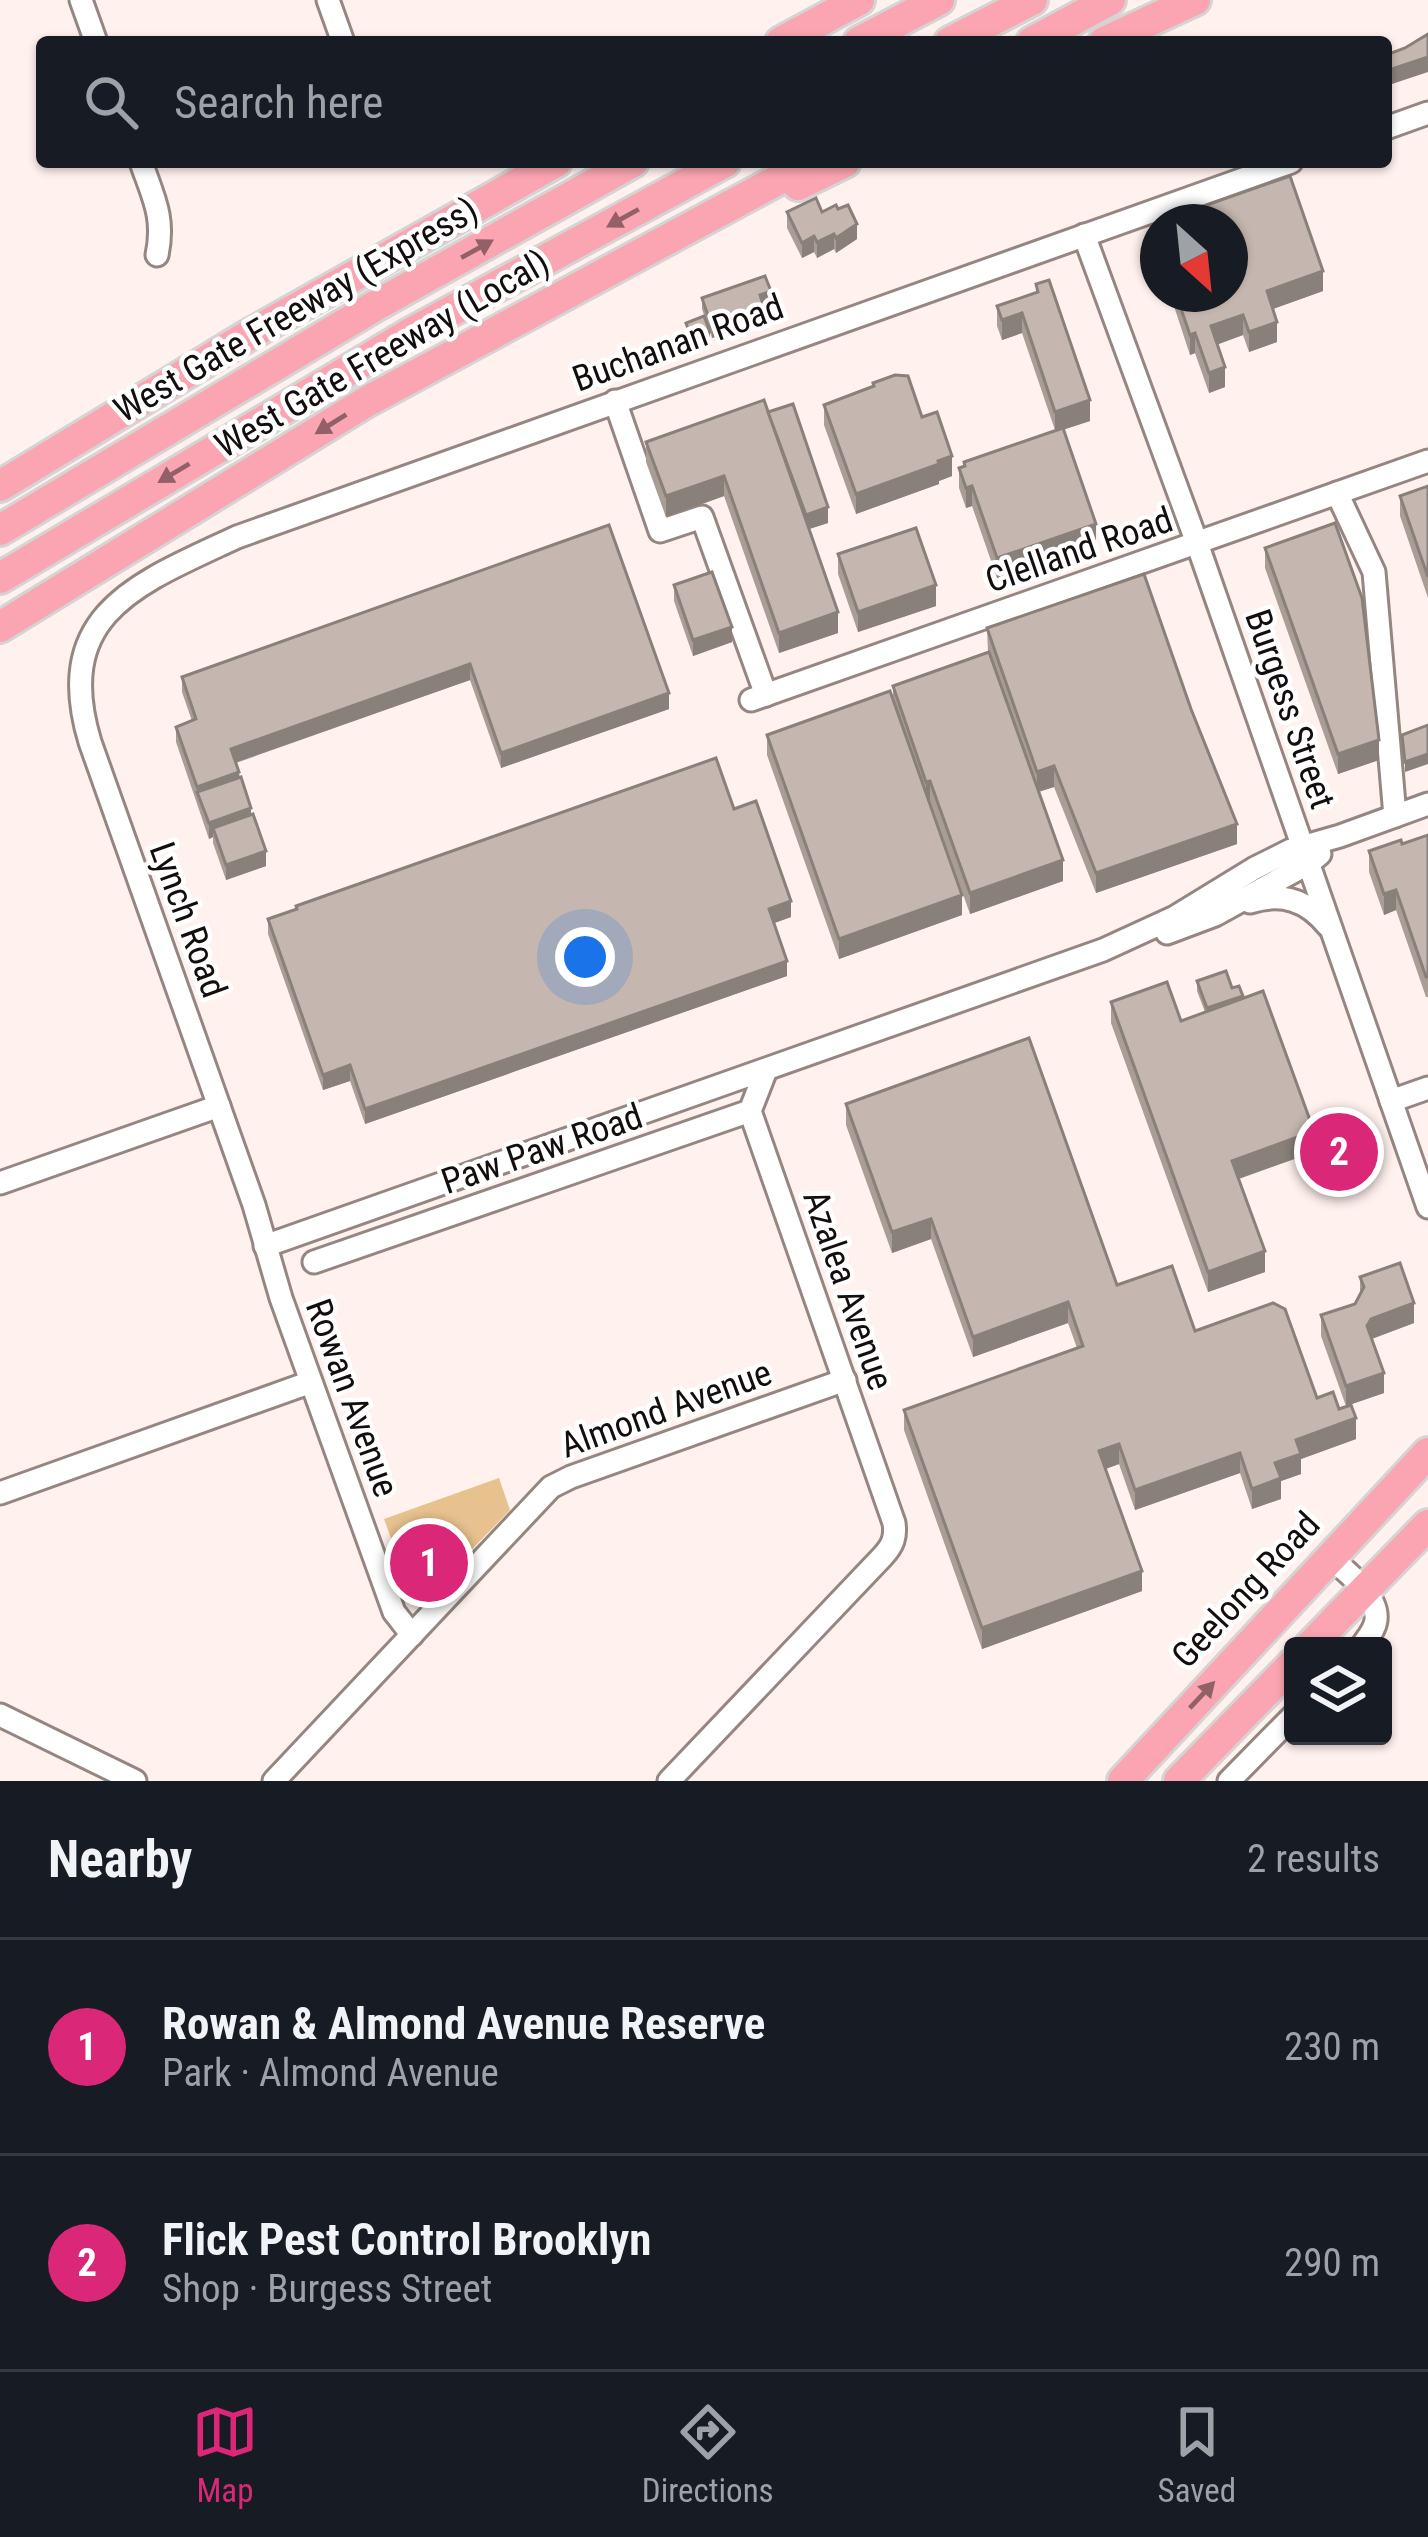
<!DOCTYPE html>
<html lang="en">
<head>
<meta charset="utf-8">
<style>
	body { margin:0; font-family:"Roboto Condensed",sans-serif; background:#242831; color:#f1f3f6 }
	.controls { position:absolute; right:36px; bottom:36px; display:grid; overflow:hidden; border-radius:12px; box-shadow:0 3px 9px #0004 }
	.controls button { width:108px; height:108px; display:grid; place-items:center; padding:0; border:0; border-bottom:3px solid #363941; background:#171b24; color:#f1f3f6; font:60px sans-serif }
	.compass { position:absolute; left:1140px; top:204px; width:108px; height:108px; border-radius:50%; background:#171b24; box-shadow:0 3px 9px #0004; rotate:153deg }
	.you { position:absolute; left:585px; top:957px; width:42px; height:42px; margin:-30px; border:9px solid #fff; border-radius:50%; background:#1a73e8; box-shadow:0 0 0 18px #1a73e833 }
	.badge { display:grid; place-items:center; width:78px; height:78px; border-radius:50%; background:#db2777; color:#fff; font-size:39px; font-weight:700 }
	.pin { position:absolute; translate:-50% -50%; border:6px solid #fff; box-shadow:0 3px 12px #0006 }
	.list { margin:0; padding:0; list-style:none }
	h2 { display:flex; justify-content:space-between; align-items:center; height:156px; margin:0; padding:0 48px; font-size:51px }
	h2 small { font-size:39px; font-weight:400; color:#9ea1a6 }
	.list li { display:grid; grid-template-columns:78px 1fr auto; gap:36px; align-items:center; box-sizing:border-box; height:216px; padding:0 48px; border-top:3px solid #363941 }
	.list b { display:block; font-size:45px; white-space:nowrap }
	.list p { margin:0; font-size:39px; white-space:nowrap; color:#9ea1a6 }
	.list em { font-size:39px; font-style:normal; color:#9ea1a6 }
	.icon { flex:none; width:66px; height:66px; fill:none; stroke:currentColor; stroke-width:2; stroke-linecap:round; stroke-linejoin:round }
	.map { position:relative; flex:none; width:1428px; height:1781px; overflow:hidden }
	.search { position:absolute; background:#171b24; box-shadow:0 3px 9px #0004; left:36px; right:36px; top:36px; height:132px; display:flex; align-items:center; gap:30px; box-sizing:border-box; padding:0 42px; border-radius:12px; color:#9ea1a6; font-size:45px }
	.sheet { height:588px; background:#171b24 }
	nav { display:flex; justify-content:space-around; align-items:center; box-sizing:border-box; height:168px; border-top:3px solid #363941; background:#171b24; font-size:33px; color:#9ea1a6 }
	nav a { display:grid; justify-items:center; gap:6px }
	nav .on { color:#db2777 }
	.map>svg:first-child { display:block }
	.green { fill:#e7c18e }
	.lines { fill:none; stroke-linecap:round; stroke-linejoin:round }
	.minor-casing { stroke:#958682; stroke-width:27 }
	.highway-casing { stroke:#d5d4d3; stroke-width:36 }
	.minor { stroke:#fff; stroke-width:21 }
	.highway { stroke:#faa5b1; stroke-width:30 }
	.wall { fill:#a99d96 }
	.shaded-wall { fill:#8a807a }
	.building { fill:#c5b7af; stroke:#8a807a; stroke-width:3 }
	.oneway { fill:#926167 }
	.labels { text-anchor:middle; dominant-baseline:central; stroke-width:9; stroke-linejoin:round; paint-order:stroke }
	.street-label { font-size:36px; fill:#130e0d; stroke:#fff }
</style>
</head>
<body>
<div class="map">
<svg width="1428" height="1781" viewBox="0 0 1428 1781">
	<rect width="100%" height="100%" fill="#fff1ee"/>
	<polygon class="green" points="499,1478 510,1510 416,1607 384,1519"/>
	<g class="lines">
		<defs>
			<g id="minor">
				<polyline points="81,0 96,42"/>
				<polyline points="328,0 343,42"/>
				<polyline points="1386,128 1428,113"/>
				<path d="M 141,162 C 153,197 165,217 157,255"/>
				<polyline points="1084,235 1197,543 1428,1207"/>
				<polyline points="615,401 660,531 702,517 766,695"/>
				<polyline points="1337,493 1374,572 1395,816"/>
				<polyline points="751,700 1428,461"/>
				<path d="M 1250,902 C 1282,892 1307,900 1328,926"/>
				<polyline points="1167,933 1215,915 1309,863 1320,854"/>
				<polyline points="1391,1101 1428,1088"/>
				<polyline points="0,1183 219,1106"/>
				<polyline points="265,1246 1103,950 1175,917 1255,868 1291,850 1340,836 1428,804"/>
				<polyline points="314,1262 750,1111"/>
				<polyline points="0,1493 311,1382"/>
				<path d="M 1330,1557 C 1346,1572 1379,1595 1376,1620 C 1375,1630 1367,1638 1362,1646"/>
				<path d="M 412,1635 L 394,1612 L 281,1298 L 254,1205 L 90,742 C 51,613 139,583 237,537 L 1291,162"/>
				<polyline points="0,1715 135,1781"/>
				<polyline points="274,1781 551,1487 571,1477 845,1380"/>
				<path d="M 669,1781 L 883,1556 C 893,1545 896,1537 894,1523 L 750,1111 L 766,1070"/>
				<polyline points="1229,1781 1293,1716"/>
			</g>
			<g id="highway">
				<polyline points="781,42 859,0"/>
				<polyline points="859,42 939,0"/>
				<polyline points="950,42 1032,0"/>
				<polyline points="1032,42 1110,0"/>
				<polyline points="1104,42 1195,0"/>
				<polyline points="798,185 845,162"/>
				<polyline points="0,486 249,335 556,162"/>
				<polyline points="0,530 375,306 633,162"/>
				<polyline points="0,578 411,333 725,162"/>
				<polyline points="0,627 366,402 811,162"/>
				<polyline points="1310,1646 1428,1525"/>
				<polyline points="1123,1781 1428,1453"/>
				<polyline points="1179,1781 1293,1664"/>
			</g>
		</defs>
		<use href="#minor" class="minor-casing"/>
		<use href="#highway" class="highway-casing"/>
		<use href="#minor" class="minor"/>
		<use href="#highway" class="highway"/>
	</g>
	<g class="wall">
		<polygon points="787,212 822,212 857,239 836,253 834,249 817,258 814,252 802,258 787,228"/>
		<polygon points="1036,284 1090,421 1063,430 1096,544 997,578 972,506 966,508 959,488 959,468 964,466 964,462 1055,430 1022,333 1002,340 997,326 997,306 1036,292"/>
		<polygon points="1323,291 1273,309 1277,342 1249,352 1243,335 1217,344 1225,387 1209,393 1195,353 1190,355 1170,294"/>
		<polygon points="702,298 771,302 764,304 765,320 712,338 702,309"/>
		<polygon points="873,383 922,417 952,476 939,481 939,484 856,514 824,425 824,405 873,387"/>
		<polygon points="768,412 828,523 809,529 838,633 779,653 724,496 666,517 646,462 646,442"/>
		<polygon points="1428,486 1428,598 1400,516 1400,496"/>
		<polygon points="609,525 669,709 501,768 470,680 236,763 266,866 226,880 213,843 213,837 209,839 176,742 176,727 192,721 182,692 182,677"/>
		<polygon points="1265,548 1379,760 1338,774 1265,568"/>
		<polygon points="838,554 936,606 858,632 838,574"/>
		<polygon points="674,585 732,642 693,656 674,601"/>
		<polygon points="987,628 1237,844 1096,893 1054,787 1039,792 1063,881 970,914 930,801 962,915 839,959 767,755 767,735 893,698 893,686 988,652"/>
		<polygon points="734,809 791,917 774,923 787,976 365,1124 350,1081 323,1090 268,934 268,919"/>
		<polygon points="1428,835 1428,997 1426,997 1396,910 1384,915 1369,872 1369,851 1402,844"/>
		<polygon points="1197,981 1232,988 1243,999 1314,1152 1239,1179 1265,1272 1208,1292 1111,1023 1111,1002 1181,1021 1205,1012 1197,991"/>
		<polygon points="846,1104 1117,1285 1195,1331 1339,1409 1356,1439 1301,1459 1301,1474 1281,1481 1281,1499 1252,1509 1240,1473 1135,1510 1119,1464 1106,1469 1142,1591 982,1649 904,1430 904,1410 1077,1348 1068,1323 973,1357 931,1239 892,1253 846,1125"/>
		<polygon points="1360,1277 1414,1323 1372,1339 1384,1393 1346,1406 1321,1336 1321,1315 1355,1304 1360,1294"/>
	</g>
	<g class="shaded-wall">
		<polygon points="1428,57 1428,72 1386,86 1386,71"/>
		<polygon points="857,224 857,239 836,253 836,238"/>
		<polygon points="834,234 834,249 817,258 817,242"/>
		<polygon points="814,236 814,252 802,258 802,243"/>
		<polygon points="1323,271 1323,291 1267,311 1267,291"/>
		<polygon points="771,291 771,302 760,306 760,295"/>
		<polygon points="765,310 765,320 712,338 712,328"/>
		<polygon points="1022,313 1022,333 1002,340 1002,320"/>
		<polygon points="1243,315 1243,335 1211,347 1211,326"/>
		<polygon points="1277,322 1277,342 1249,352 1249,332"/>
		<polygon points="710,332 710,338 692,344 692,339"/>
		<polygon points="1195,333 1195,353 1190,355 1190,335"/>
		<polygon points="1225,367 1225,387 1209,393 1209,373"/>
		<polygon points="1090,400 1090,421 1055,432 1055,412"/>
		<polygon points="952,456 952,476 939,481 939,484 856,514 856,494"/>
		<polygon points="724,476 724,496 666,517 666,496"/>
		<polygon points="972,486 972,506 966,508 966,488"/>
		<polygon points="828,507 828,523 806,530 806,515"/>
		<polygon points="1096,524 1096,544 997,578 997,558"/>
		<polygon points="936,585 936,606 858,632 858,612"/>
		<polygon points="838,612 838,633 779,653 779,633"/>
		<polygon points="732,627 732,642 693,656 693,640"/>
		<polygon points="470,664 470,680 231,764 231,749"/>
		<polygon points="669,693 669,709 501,768 501,753"/>
		<polygon points="1379,740 1379,760 1338,774 1338,754"/>
		<polygon points="1428,754 1428,764 1405,772 1405,762"/>
		<polygon points="1054,766 1054,787 1037,792 1037,772"/>
		<polygon points="239,772 239,788 197,792 197,802 197,787"/>
		<polygon points="930,781 930,801 926,803 926,782"/>
		<polygon points="251,808 251,824 213,828 213,837 209,839 209,823"/>
		<polygon points="1237,824 1237,844 1096,893 1096,873"/>
		<polygon points="266,851 266,866 226,880 226,865"/>
		<polygon points="1063,860 1063,881 970,914 970,893"/>
		<polygon points="1396,890 1396,910 1384,915 1384,894"/>
		<polygon points="962,895 962,915 839,959 839,939"/>
		<polygon points="791,901 791,917 769,925 769,909"/>
		<polygon points="787,961 787,976 365,1124 365,1109"/>
		<polygon points="350,1065 350,1081 323,1090 323,1075"/>
		<polygon points="1314,1131 1314,1152 1232,1181 1232,1161"/>
		<polygon points="931,1219 931,1239 892,1253 892,1232"/>
		<polygon points="1265,1251 1265,1272 1208,1292 1208,1272"/>
		<polygon points="1068,1302 1068,1323 973,1357 973,1337"/>
		<polygon points="1414,1303 1414,1323 1371,1339 1367,1326 1371,1319"/>
		<polygon points="1384,1373 1384,1393 1346,1406 1346,1386"/>
		<polygon points="1356,1418 1356,1439 1301,1459 1301,1474 1281,1481 1281,1499 1252,1509 1252,1489 1296,1440"/>
		<polygon points="1119,1444 1119,1464 1099,1471 1099,1451"/>
		<polygon points="1240,1453 1240,1473 1135,1510 1135,1490"/>
		<polygon points="1142,1571 1142,1591 982,1649 982,1628"/>
	</g>
	<g class="building">
		<polygon points="1428,34 1428,57 1386,71 1386,55 1405,48"/>
		<polygon points="1290,176 1323,271 1267,291 1277,322 1249,332 1243,315 1211,326 1225,367 1209,373 1195,333 1190,335 1176,294 1230,294 1230,222 1164,222 1164,220"/>
		<polygon points="816,198 822,212 836,205 838,209 848,205 857,224 836,238 834,234 817,242 814,236 802,243 787,212"/>
		<polygon points="765,276 771,291 760,295 765,310 712,328 702,298"/>
		<polygon points="1049,280 1090,400 1055,412 1022,313 1002,320 997,306 1038,292 1036,284"/>
		<polygon points="704,316 710,332 692,339 686,323"/>
		<polygon points="895,375 908,376 922,417 937,412 952,456 938,461 939,464 856,494 824,405 874,386 873,383"/>
		<polygon points="764,400 838,612 779,633 724,476 666,496 646,442"/>
		<polygon points="793,404 828,507 806,515 768,412"/>
		<polygon points="1063,428 1096,524 997,558 972,486 966,488 959,468 965,466 964,462"/>
		<polygon points="1428,486 1428,577 1400,496"/>
		<polygon points="1335,523 1362,598 1379,740 1338,754 1265,548"/>
		<polygon points="609,525 669,693 501,753 470,664 231,749 239,772 197,787 176,727 196,719 182,677"/>
		<polygon points="916,528 936,585 858,612 838,554"/>
		<polygon points="712,572 732,627 693,640 674,585"/>
		<polygon points="1144,574 1191,709 1237,824 1096,873 1054,766 1037,772 987,628"/>
		<polygon points="989,652 1063,860 970,893 930,781 926,782 893,686"/>
		<polygon points="890,691 962,895 839,939 767,735"/>
		<polygon points="1428,725 1428,754 1405,762 1402,735"/>
		<polygon points="716,758 734,809 756,801 791,901 769,909 787,961 365,1109 350,1065 323,1075 268,919 297,909 296,906"/>
		<polygon points="241,777 251,808 209,823 197,792"/>
		<polygon points="253,814 266,851 226,865 213,828"/>
		<polygon points="1428,835 1428,976 1426,977 1396,890 1384,894 1369,851 1401,840 1402,844"/>
		<polygon points="1226,971 1232,988 1239,986 1243,996 1207,1008 1197,981"/>
		<polygon points="1167,982 1181,1021 1263,991 1314,1131 1232,1161 1265,1251 1208,1272 1111,1002"/>
		<polygon points="1029,1038 1117,1285 1172,1266 1195,1331 1273,1303 1285,1309 1317,1398 1333,1392 1339,1409 1351,1405 1356,1418 1296,1440 1301,1454 1275,1463 1281,1478 1252,1489 1240,1453 1135,1490 1119,1444 1099,1451 1142,1571 982,1628 904,1410 1083,1346 1068,1302 973,1337 931,1219 892,1232 846,1104"/>
		<polygon points="1400,1263 1414,1303 1371,1319 1367,1326 1384,1373 1346,1386 1321,1315 1355,1304 1364,1287 1360,1277"/>
	</g>
	<defs><path id="oneway-solid" d="M-6-.8H1V-3.2L6.5 0L1 3.2V.8H-6Z" transform="scale(3)"/></defs>
	<g class="oneway">
		<use href="#oneway-solid" transform="translate(623 218) rotate(151)"/>
		<use href="#oneway-solid" transform="translate(477 249) rotate(-29)"/>
		<use href="#oneway-solid" transform="translate(331 424) rotate(148)"/>
		<use href="#oneway-solid" transform="translate(174 473) rotate(149)"/>
		<use href="#oneway-solid" transform="translate(1202 1695) rotate(-47)"/>
	</g>
	<g class="labels">
		<g class="street-label">
			<text transform="translate(296 310) rotate(-30)">West Gate Freeway (Express)</text>
			<text transform="translate(678 343) rotate(-20)">Buchanan Road</text>
			<text transform="translate(382 354) rotate(-30)">West Gate Freeway (Local)</text>
			<text transform="translate(1079 550) rotate(-19)">Clelland Road</text>
			<text transform="translate(1290 709) rotate(71)">Burgess Street</text>
			<text transform="translate(188 920) rotate(70)">Lynch Road</text>
			<text transform="translate(542 1149) rotate(-19)">Paw Paw Road</text>
			<text transform="translate(848 1290) rotate(71)">Azalea Avenue</text>
			<text transform="translate(352 1398) rotate(70)">Rowan Avenue</text>
			<text transform="translate(666 1409) rotate(-20)">Almond Avenue</text>
			<text transform="translate(1246 1590) rotate(-47)">Geelong Road</text>
		</g>
	</g>
</svg>
<div class="controls">
<button><svg class="icon" aria-label="layers" viewBox="0 0 24 24"><path d="M12 4l9 5-9 5-9-5zM3 14l9 5 9-5"/></svg></button>
</div>
<svg class="compass" viewBox="-18 -18 36 36"><path d="M0-13l5 13h-10z" fill="#e53935"/><path d="M0 13l5-13h-10z" fill="#9ea1a6"/></svg>
<div class="you"></div>
<div class="pin badge" style="left:429px;top:1563px">1</div>
<div class="pin badge" style="left:1339px;top:1152px">2</div>
<div class="search"><svg class="icon" aria-label="search" viewBox="0 0 24 24"><circle cx="10" cy="10" r="6"/><path d="M15 15l6 6"/></svg>Search here</div>
</div>
<section class="sheet">
<h2>Nearby<small>2 results</small></h2>
<ul class="list">
<li><span class="badge">1</span><div><b>Rowan &amp; Almond Avenue Reserve</b><p>Park · Almond Avenue</p></div><em>230 m</em></li>
<li><span class="badge">2</span><div><b>Flick Pest Control Brooklyn</b><p>Shop · Burgess Street</p></div><em>290 m</em></li>
</ul>
</section>
<nav>
<a class="on"><svg class="icon" aria-label="map" viewBox="0 0 24 24"><path d="M3 6l6-2 6 2 6-2v14l-6 2-6-2-6 2zM9 4v14M15 6v14"/></svg>Map</a>
<a><svg class="icon" aria-label="directions" viewBox="0 0 24 24"><path d="M12 3l9 9-9 9-9-9zM9 14v-3h6M13 9l2 2-2 2"/></svg>Directions</a>
<a><svg class="icon" aria-label="saved" viewBox="0 0 24 24"><path d="M7 4h10v16l-5-4-5 4z"/></svg>Saved</a>
</nav>
</body>
</html>
